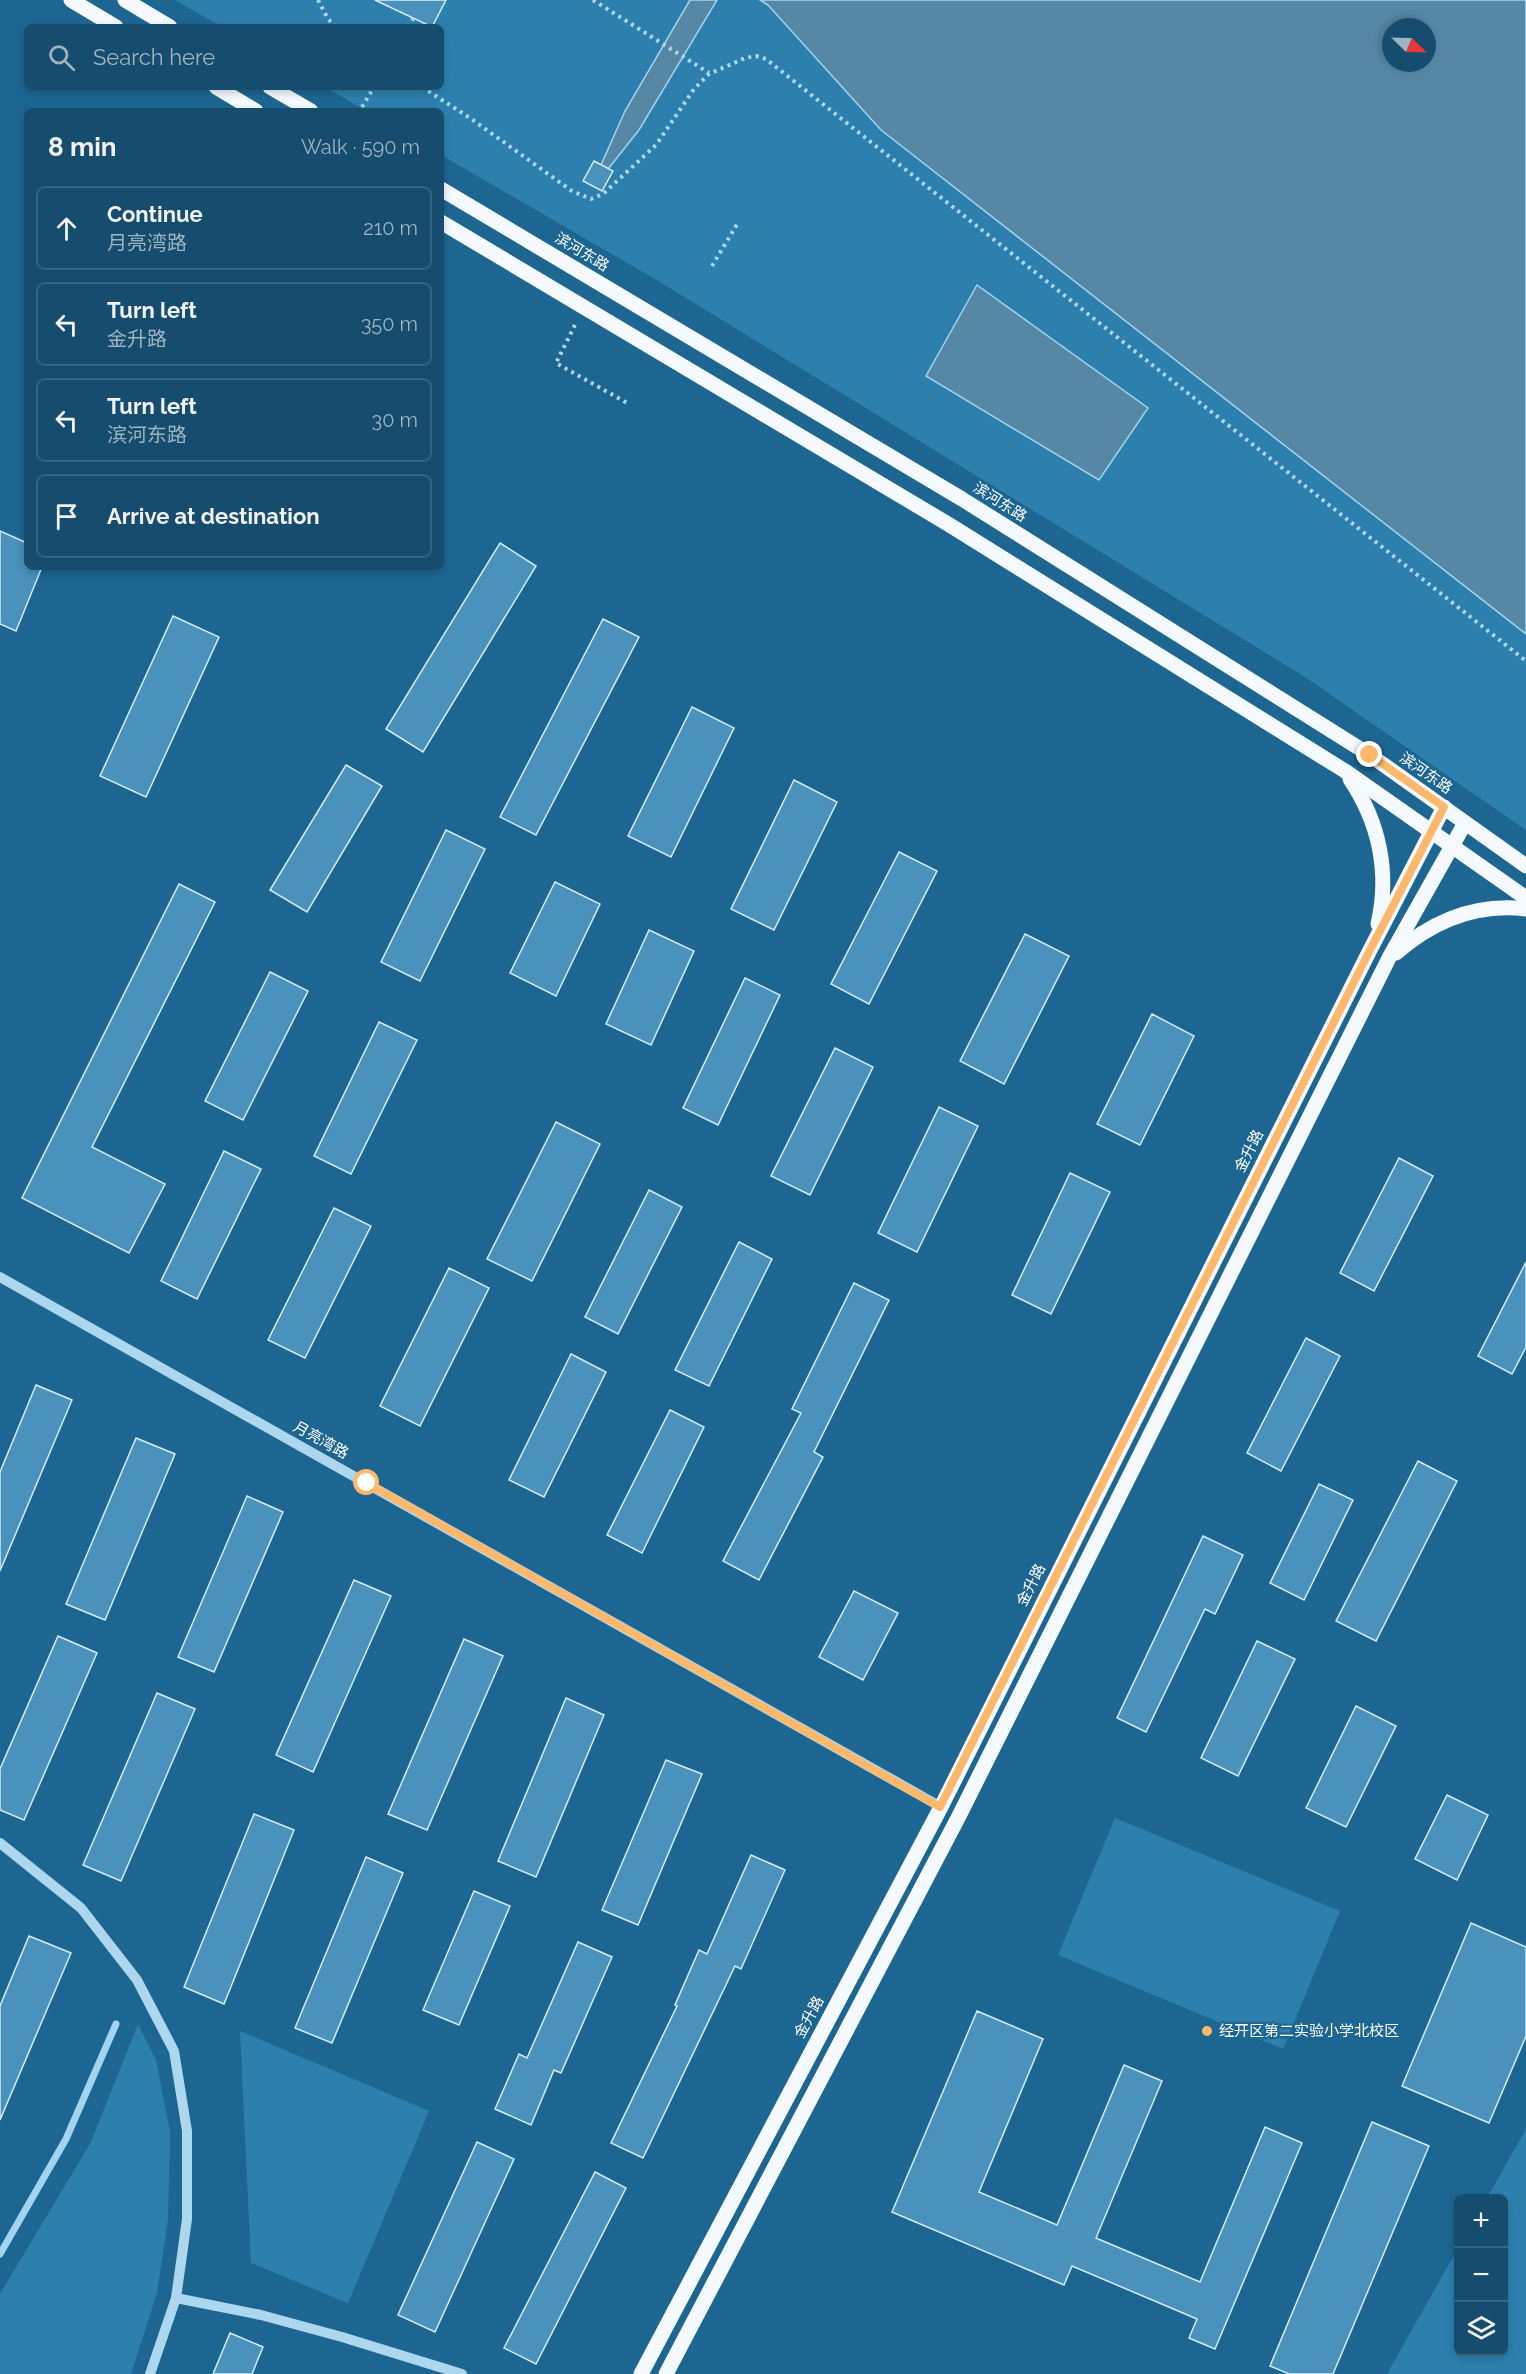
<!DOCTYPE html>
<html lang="en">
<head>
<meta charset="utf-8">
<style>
	body { margin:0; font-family:Raleway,"Noto Sans SC",sans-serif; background:#1f5373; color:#f1f3f6 }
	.controls { position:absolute; right:18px; bottom:18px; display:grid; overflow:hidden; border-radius:9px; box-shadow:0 3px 9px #0003 }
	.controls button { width:54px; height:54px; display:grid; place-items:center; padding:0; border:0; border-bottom:2px solid #356381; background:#164c6e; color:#f1f3f6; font:30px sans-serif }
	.compass { position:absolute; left:1382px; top:18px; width:54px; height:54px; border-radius:50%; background:#164c6e; box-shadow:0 3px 9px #0003; rotate:113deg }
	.stop { position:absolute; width:18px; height:18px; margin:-14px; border:4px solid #feb86b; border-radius:50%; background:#fff }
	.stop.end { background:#feb86b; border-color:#fff; box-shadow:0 2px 6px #0008 }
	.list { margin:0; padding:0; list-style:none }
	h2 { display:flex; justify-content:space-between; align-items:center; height:78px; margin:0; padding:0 24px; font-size:26px }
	h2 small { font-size:20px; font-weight:400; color:#9eb4c2 }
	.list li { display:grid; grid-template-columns:39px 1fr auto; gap:18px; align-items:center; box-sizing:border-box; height:84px; margin:0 12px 12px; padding:0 12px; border:2px solid #356381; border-radius:9px }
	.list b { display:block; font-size:22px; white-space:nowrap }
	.list p { margin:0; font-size:20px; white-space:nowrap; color:#9eb4c2 }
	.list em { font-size:20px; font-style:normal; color:#9eb4c2 }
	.icon { flex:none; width:33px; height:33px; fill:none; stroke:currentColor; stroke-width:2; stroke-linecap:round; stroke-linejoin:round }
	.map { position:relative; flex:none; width:1526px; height:2374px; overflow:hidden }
	.search { position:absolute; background:#164c6e; box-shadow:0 3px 9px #0003; left:24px; top:24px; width:420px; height:66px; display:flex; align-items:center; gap:15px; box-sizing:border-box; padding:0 21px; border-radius:9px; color:#9eb4c2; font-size:22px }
	.panel { position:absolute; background:#164c6e; box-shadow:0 3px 9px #0003; left:24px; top:108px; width:420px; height:462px; border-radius:9px }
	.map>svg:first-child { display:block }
	.green { fill:#2d80ae }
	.water { fill:#5688a6; stroke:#a0d4f0; stroke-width:1.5; fill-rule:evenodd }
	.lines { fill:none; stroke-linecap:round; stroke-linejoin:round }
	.stream { stroke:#a0d4f0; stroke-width:7 }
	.building { fill:#4a91bb; stroke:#d3ecfa; stroke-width:1.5 }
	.path { stroke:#add7ee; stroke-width:4; stroke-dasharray:3 4.5; stroke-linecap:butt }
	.minor { stroke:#add7ee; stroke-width:10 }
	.major { stroke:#f4faff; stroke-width:15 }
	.route { stroke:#feb86b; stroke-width:8 }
	.poi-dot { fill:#feb86b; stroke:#1d6692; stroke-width:2 }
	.labels { text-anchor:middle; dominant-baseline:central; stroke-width:4.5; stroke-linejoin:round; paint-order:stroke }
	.street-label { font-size:15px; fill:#fff; stroke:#1d6692 }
	.poi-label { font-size:15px; fill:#fff; stroke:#1d6692; text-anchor:start }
</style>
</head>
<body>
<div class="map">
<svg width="1526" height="2374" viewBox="0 0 1526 2374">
	<rect width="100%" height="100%" fill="#1d6692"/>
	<g class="green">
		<polygon points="175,0 760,0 768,5 881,130 1526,634 1526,830 1305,677 655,279 441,155 441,111 366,111 325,87 441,87 441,27 222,27"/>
		<polygon points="1115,1818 1340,1911 1283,2049 1058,1955"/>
		<polygon points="138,2024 156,2060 170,2132 168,2219 157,2293 131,2374 0,2374 0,2294 90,2144"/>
		<polygon points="240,2031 429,2111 348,2303 251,2263"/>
		<polygon points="1526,2129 1526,2374 1387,2374 1458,2248 1458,2352 1504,2352 1504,2198 1487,2198"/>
	</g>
	<g class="water">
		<polygon points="690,0 717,0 639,130 608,169 601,165 625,111"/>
		<path d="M 760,0 L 1526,0 L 1526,634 L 881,130 L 768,5 ZM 1391,27 L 1427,27 L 1427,63 L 1391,63 Z"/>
		<polygon points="977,285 1148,408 1099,480 926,376"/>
	</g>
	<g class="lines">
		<polyline class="stream" points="0,2254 66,2139 116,2024"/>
	</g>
	<g class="building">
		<polygon points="375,0 446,0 432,27"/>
		<polygon points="594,161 613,171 602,191 583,181"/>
		<polygon points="0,531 27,543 27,567 42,567 16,631 0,624"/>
		<polygon points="500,543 536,566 423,752 386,729"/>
		<polygon points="173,616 219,637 146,797 100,776"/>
		<polygon points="603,619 639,637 536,835 500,817"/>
		<polygon points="692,707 734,728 671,857 628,836"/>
		<polygon points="346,765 382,786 307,912 270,890"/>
		<polygon points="794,780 837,802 774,930 731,909"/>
		<polygon points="446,830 485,849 420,981 381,962"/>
		<polygon points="899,852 937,871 869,1004 831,984"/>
		<polygon points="555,882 600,904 556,996 510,973"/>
		<polygon points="179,884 215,902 92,1147 165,1184 129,1253 22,1198"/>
		<polygon points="649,930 694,951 651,1045 606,1024"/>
		<polygon points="1025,934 1069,956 1004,1084 960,1061"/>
		<polygon points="270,972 308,991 243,1120 205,1101"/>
		<polygon points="745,978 780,995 718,1125 683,1108"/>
		<polygon points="1152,1014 1194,1036 1140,1145 1097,1124"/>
		<polygon points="379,1022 417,1040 351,1174 314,1156"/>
		<polygon points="835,1048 873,1067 810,1195 771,1176"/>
		<polygon points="939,1107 978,1126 917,1252 878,1233"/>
		<polygon points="556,1122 600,1144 532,1281 487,1259"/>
		<polygon points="224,1151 261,1169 197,1299 161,1281"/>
		<polygon points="1399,1158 1433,1176 1374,1291 1340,1273"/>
		<polygon points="1070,1173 1110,1192 1051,1314 1012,1295"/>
		<polygon points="649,1190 682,1207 618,1334 585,1317"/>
		<polygon points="334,1208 371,1226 305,1358 268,1340"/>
		<polygon points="739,1242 772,1259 709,1386 675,1370"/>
		<polygon points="1526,1262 1526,1347 1512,1374 1478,1356"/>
		<polygon points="449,1268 489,1288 420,1426 380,1406"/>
		<polygon points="854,1283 889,1300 814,1452 823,1457 759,1580 723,1561 801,1413 792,1409"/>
		<polygon points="1306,1338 1340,1356 1281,1471 1247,1453"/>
		<polygon points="571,1354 606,1372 544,1497 509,1480"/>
		<polygon points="36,1385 72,1400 0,1571 0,1472"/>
		<polygon points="670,1410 704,1427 642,1553 607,1535"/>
		<polygon points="136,1438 175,1454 105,1620 66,1604"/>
		<polygon points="1418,1461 1457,1481 1376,1641 1336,1621"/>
		<polygon points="1319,1484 1353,1500 1304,1600 1270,1583"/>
		<polygon points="247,1496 283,1512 214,1672 178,1657"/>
		<polygon points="1203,1536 1243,1555 1215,1614 1205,1609 1146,1732 1117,1718"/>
		<polygon points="354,1580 391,1596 313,1772 276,1755"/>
		<polygon points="854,1591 898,1613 863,1680 819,1657"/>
		<polygon points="58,1636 97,1653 24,1820 0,1810 0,1769"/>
		<polygon points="464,1639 503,1656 427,1830 388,1814"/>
		<polygon points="1257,1641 1295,1659 1238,1776 1201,1758"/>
		<polygon points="157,1693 195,1709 121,1881 83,1865"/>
		<polygon points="566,1698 604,1715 536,1877 498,1861"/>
		<polygon points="1356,1706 1396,1726 1346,1827 1306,1808"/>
		<polygon points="666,1760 702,1774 638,1925 602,1910"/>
		<polygon points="1447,1795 1488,1815 1457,1880 1415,1859"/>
		<polygon points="254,1814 294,1830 224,2004 184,1987"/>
		<polygon points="751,1855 785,1870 741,1969 735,1966 643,2158 611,2143 677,2006 675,2005 699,1950 707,1954"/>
		<polygon points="366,1857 403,1873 332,2043 295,2028"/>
		<polygon points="474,1891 510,1906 459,2025 423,2010"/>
		<polygon points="1471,1923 1526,1947 1526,2036 1489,2123 1402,2086"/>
		<polygon points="29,1936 71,1953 0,2120 0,2006"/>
		<polygon points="578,1942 612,1957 561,2073 554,2070 531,2125 495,2109 519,2054 527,2058"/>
		<polygon points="977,2011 1043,2039 979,2192 1057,2225 1124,2065 1162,2081 1096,2238 1200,2282 1265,2127 1302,2143 1215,2349 1189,2338 1197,2319 1072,2266 1064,2285 892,2212"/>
		<polygon points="1372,2122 1429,2146 1333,2374 1289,2374 1270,2366"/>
		<polygon points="477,2142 514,2159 435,2332 398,2315"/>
		<polygon points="595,2172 626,2188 536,2364 504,2348"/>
		<polygon points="230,2333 263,2347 252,2374 213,2374"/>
	</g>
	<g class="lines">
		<g class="path">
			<polyline points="318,0 328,19 336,27"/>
			<polyline points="593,0 709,73"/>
			<polyline points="408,27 413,19"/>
			<polyline points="422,87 470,118 572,191 591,199 603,194 656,145 694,89 709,74 745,58 756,56 766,59 1526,661"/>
			<polyline points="362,107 374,87"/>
			<polyline points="712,266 739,221"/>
			<polyline points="575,325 556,363 629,404"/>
		</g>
		<g class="minor">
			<polyline points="0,1277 941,1807"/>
			<polyline points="0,1843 81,1908 137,1980 174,2051 187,2131 187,2219 176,2298 150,2374"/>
			<polyline points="176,2298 261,2315 342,2337 462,2374"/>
		</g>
		<g class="major">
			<polyline points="71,0 116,27"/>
			<polyline points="125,0 170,27"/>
			<polyline points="216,87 256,111"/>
			<polyline points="270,87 311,111"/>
			<polyline points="441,189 962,499 1370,755 1526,866"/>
			<polyline points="441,222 948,524 1345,771 1526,898"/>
			<path d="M 1350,779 C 1379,822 1390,872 1378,924"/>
			<path d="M 1396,953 C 1433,921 1477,903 1526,909"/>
			<polyline points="641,2374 941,1807 1369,952 1444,807"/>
			<polyline points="666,2374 959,1816 1389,958 1465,823"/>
		</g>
	</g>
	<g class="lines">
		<polyline class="route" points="367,1483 940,1807 1369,952 1444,807 1370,755"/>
	</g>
	<circle class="poi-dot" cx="1207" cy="2031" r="6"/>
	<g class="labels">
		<g class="street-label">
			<text transform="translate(582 252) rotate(31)">滨河东路</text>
			<text transform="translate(1000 502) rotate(32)">滨河东路</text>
			<text transform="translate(1426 773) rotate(35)">滨河东路</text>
			<text transform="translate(1249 1151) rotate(-63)">金升路</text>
			<text transform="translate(321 1440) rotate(29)">月亮湾路</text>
			<text transform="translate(1031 1585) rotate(-63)">金升路</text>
			<text transform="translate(809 2017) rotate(-62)">金升路</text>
		</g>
		<g class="poi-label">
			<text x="1219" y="2031">经开区第二实验小学北校区</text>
		</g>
	</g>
</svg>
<div class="controls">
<button>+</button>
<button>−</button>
<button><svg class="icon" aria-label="layers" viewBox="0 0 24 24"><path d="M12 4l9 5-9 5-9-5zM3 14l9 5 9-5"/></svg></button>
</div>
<svg class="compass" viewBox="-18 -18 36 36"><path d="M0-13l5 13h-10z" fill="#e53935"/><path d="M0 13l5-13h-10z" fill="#9eb4c2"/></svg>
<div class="stop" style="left:367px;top:1483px"></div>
<div class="stop end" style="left:1370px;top:755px"></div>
<div class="search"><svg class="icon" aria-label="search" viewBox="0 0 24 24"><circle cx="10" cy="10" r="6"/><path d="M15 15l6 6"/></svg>Search here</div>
<section class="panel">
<h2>8 min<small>Walk · 590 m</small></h2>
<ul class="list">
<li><svg class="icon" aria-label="ahead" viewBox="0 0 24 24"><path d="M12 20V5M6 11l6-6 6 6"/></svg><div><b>Continue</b><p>月亮湾路</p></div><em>210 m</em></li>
<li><svg class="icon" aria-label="left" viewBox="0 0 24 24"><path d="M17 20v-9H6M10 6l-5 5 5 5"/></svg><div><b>Turn left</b><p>金升路</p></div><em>350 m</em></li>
<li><svg class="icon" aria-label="left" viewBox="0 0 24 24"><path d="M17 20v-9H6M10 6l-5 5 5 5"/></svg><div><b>Turn left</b><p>滨河东路</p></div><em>30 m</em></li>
<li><svg class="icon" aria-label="arrive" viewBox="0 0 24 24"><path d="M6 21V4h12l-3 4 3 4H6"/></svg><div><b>Arrive at destination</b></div></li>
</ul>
</section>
</div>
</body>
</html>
